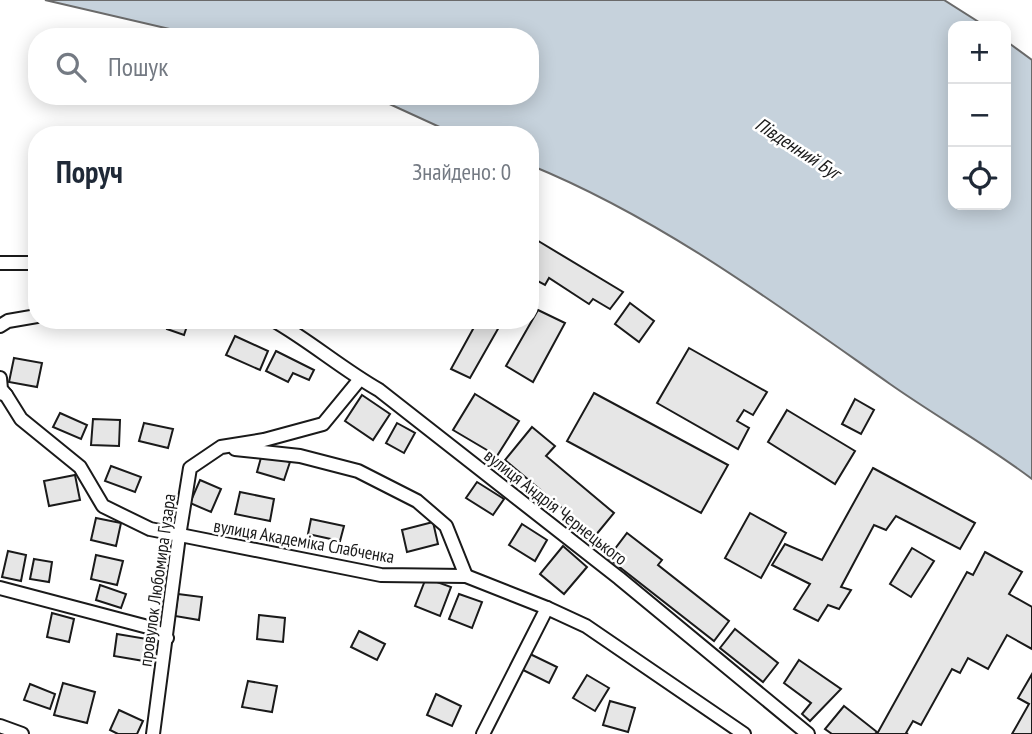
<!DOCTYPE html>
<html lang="uk">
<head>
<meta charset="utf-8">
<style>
	body { margin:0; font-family:"PT Sans Narrow",sans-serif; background:#f2f2f3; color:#1f2937 }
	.controls { position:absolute; right:21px; top:21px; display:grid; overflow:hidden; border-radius:14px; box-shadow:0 4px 18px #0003 }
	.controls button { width:63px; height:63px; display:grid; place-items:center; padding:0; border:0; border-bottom:2px solid #e0e1e3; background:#fff; color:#1f2937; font:35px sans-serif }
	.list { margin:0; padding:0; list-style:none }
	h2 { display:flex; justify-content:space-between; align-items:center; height:91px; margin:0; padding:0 28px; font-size:30px }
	h2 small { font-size:23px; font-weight:400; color:#747a83 }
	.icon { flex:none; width:38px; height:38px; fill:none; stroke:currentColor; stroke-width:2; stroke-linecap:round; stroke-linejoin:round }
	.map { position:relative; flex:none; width:1032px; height:734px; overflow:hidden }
	.search { position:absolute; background:#fff; box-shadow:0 4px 18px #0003; left:28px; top:28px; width:511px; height:77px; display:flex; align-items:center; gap:18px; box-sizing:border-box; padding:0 24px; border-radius:28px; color:#747a83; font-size:26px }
	.panel { position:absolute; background:#fff; box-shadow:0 4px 18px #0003; left:28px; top:126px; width:511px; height:203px; border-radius:28px }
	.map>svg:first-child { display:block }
	.water { fill:#c6d2dc; stroke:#6a6a6a; stroke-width:2 }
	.building { fill:#e6e6e6; stroke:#1a1a1a; stroke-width:2 }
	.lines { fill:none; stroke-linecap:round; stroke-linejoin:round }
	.minor-casing { stroke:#1a1a1a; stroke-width:16 }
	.minor { stroke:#fff; stroke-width:12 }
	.labels { text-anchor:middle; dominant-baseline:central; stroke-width:5; stroke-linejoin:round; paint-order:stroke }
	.street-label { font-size:18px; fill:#1a1a1a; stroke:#fff }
	.water-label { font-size:19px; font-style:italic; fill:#1a1a1a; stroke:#fff }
</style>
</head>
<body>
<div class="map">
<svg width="1032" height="734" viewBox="0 0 1032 734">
	<rect width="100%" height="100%" fill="#fff"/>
	<path class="water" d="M 45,0 L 944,0 L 985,26 L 953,26 L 953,205 L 1006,205 L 1006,41 L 1032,60 L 1032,479 C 987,445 937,417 890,384 C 776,304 660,218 530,165 L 530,135 L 457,135 L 372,96 L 530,96 L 530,37 L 204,37 Z"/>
	<g class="building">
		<polygon points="530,236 623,292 610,309 593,299 589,304 549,278 545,285 530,277"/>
		<polygon points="630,303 654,321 639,342 615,324"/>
		<polygon points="538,310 565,323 533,382 506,366"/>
		<polygon points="169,320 189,320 184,335 167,329"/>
		<polygon points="478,320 503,320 470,378 451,369"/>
		<polygon points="235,336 268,351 260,370 226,355"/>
		<polygon points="689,348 767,392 753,415 744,410 737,421 749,428 738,449 657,403"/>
		<polygon points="276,351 314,370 309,380 293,373 288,382 266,371"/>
		<polygon points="14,358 42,363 37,387 9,382"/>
		<polygon points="594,393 728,465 701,513 567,441"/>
		<polygon points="475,394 519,421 497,456 453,430"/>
		<polygon points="362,395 390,414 373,440 345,421"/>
		<polygon points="855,399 874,410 861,434 842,424"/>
		<polygon points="787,410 855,451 835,484 768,442"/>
		<polygon points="60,413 87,425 81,439 53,427"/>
		<polygon points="93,419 120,420 119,446 91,445"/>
		<polygon points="144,423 173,429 168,448 139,441"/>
		<polygon points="397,423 415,433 404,453 386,443"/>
		<polygon points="532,427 555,446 546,456 614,513 595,536 505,460"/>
		<polygon points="262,454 290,462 284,480 257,472"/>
		<polygon points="111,466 141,477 135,492 105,481"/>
		<polygon points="873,468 975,523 960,549 896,516 886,530 874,525 841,587 851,590 839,609 828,605 818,621 794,609 810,584 772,565 785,544 822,560"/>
		<polygon points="75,475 80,500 49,506 44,481"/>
		<polygon points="200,480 221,489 211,512 190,503"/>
		<polygon points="477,482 504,499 493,515 466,498"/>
		<polygon points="240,492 274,499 270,521 235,514"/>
		<polygon points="750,513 786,533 761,578 725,558"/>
		<polygon points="96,518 121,523 116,546 91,540"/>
		<polygon points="311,519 344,526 340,541 308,534"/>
		<polygon points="433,522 438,544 407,552 402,530"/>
		<polygon points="522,524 547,540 535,561 509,545"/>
		<polygon points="627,533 662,560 658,565 729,621 714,641 608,558"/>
		<polygon points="563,546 587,567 564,594 540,574"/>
		<polygon points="912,548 934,561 911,597 890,584"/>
		<polygon points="8,551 26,555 21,581 2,577"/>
		<polygon points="985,552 1022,572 1009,594 1032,607 1032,649 1007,635 988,669 968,658 960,673 952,669 921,725 913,721 906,733 908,734 877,734 967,572 973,575"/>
		<polygon points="96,555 123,561 117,585 91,579"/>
		<polygon points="34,559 52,562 49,582 30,579"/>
		<polygon points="426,578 451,587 440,616 415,606"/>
		<polygon points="100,585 126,594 121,608 96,600"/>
		<polygon points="178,594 202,597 199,620 175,616"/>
		<polygon points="459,594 482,602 472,628 449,619"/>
		<polygon points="52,613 74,619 69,642 47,637"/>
		<polygon points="259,615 285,618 283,642 257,639"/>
		<polygon points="735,629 778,663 763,682 720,648"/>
		<polygon points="359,631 385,644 377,660 351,647"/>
		<polygon points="117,634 147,639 144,661 114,656"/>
		<polygon points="528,653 557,667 549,683 521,669"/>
		<polygon points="799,660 841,689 810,721 802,714 811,703 784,683"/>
		<polygon points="1032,674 1032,734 1012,734 1029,704 1018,698"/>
		<polygon points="587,675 609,688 595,711 573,698"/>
		<polygon points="248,681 277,686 272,712 242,707"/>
		<polygon points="63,683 95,692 87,723 54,715"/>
		<polygon points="30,684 55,694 50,709 24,700"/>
		<polygon points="436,694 461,706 452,726 427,715"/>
		<polygon points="610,701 635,708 628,732 603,725"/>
		<polygon points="844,706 877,732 875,734 832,734 825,729"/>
		<polygon points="119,710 143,721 137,734 118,734 110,730"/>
	</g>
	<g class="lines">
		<defs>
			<g id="minor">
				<polyline points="0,263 37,263"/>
				<path d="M 273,320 C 310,341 342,369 379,390 L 619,578 L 808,734"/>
				<polyline points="0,326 8,321 37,316"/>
				<polyline points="0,378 1,389 6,395"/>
				<polyline points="0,393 6,395 21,419 80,467 103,506 150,529 381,575 466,576 547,608 586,626 744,734"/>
				<polyline points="235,449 300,456 358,471 417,501 446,526 466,576"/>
				<polyline points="0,588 148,627 167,638"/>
				<polyline points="0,726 22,734"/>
				<polyline points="153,734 179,536 190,468 221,447 264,440 323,424 360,379"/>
				<polyline points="483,734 547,608"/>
			</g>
		</defs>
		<use href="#minor" class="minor-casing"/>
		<use href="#minor" class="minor"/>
	</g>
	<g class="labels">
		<g class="street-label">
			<text transform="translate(556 507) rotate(38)">вулиця Андрія Чернецького</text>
			<text transform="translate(304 541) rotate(10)">вулиця Академіка Слабченка</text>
			<text transform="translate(157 580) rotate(-82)">провулок Любомира Гузара</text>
		</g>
		<g class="water-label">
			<text transform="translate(798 148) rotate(33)">Південний Буг</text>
		</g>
	</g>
</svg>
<div class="controls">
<button>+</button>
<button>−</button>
<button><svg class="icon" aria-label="locate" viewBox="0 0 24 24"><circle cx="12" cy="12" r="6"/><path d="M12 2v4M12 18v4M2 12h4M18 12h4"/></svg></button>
</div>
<div class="search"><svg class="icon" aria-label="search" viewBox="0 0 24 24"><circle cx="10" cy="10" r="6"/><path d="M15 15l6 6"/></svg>Пошук</div>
<section class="panel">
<h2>Поруч<small>Знайдено: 0</small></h2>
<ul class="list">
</ul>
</section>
</div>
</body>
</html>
